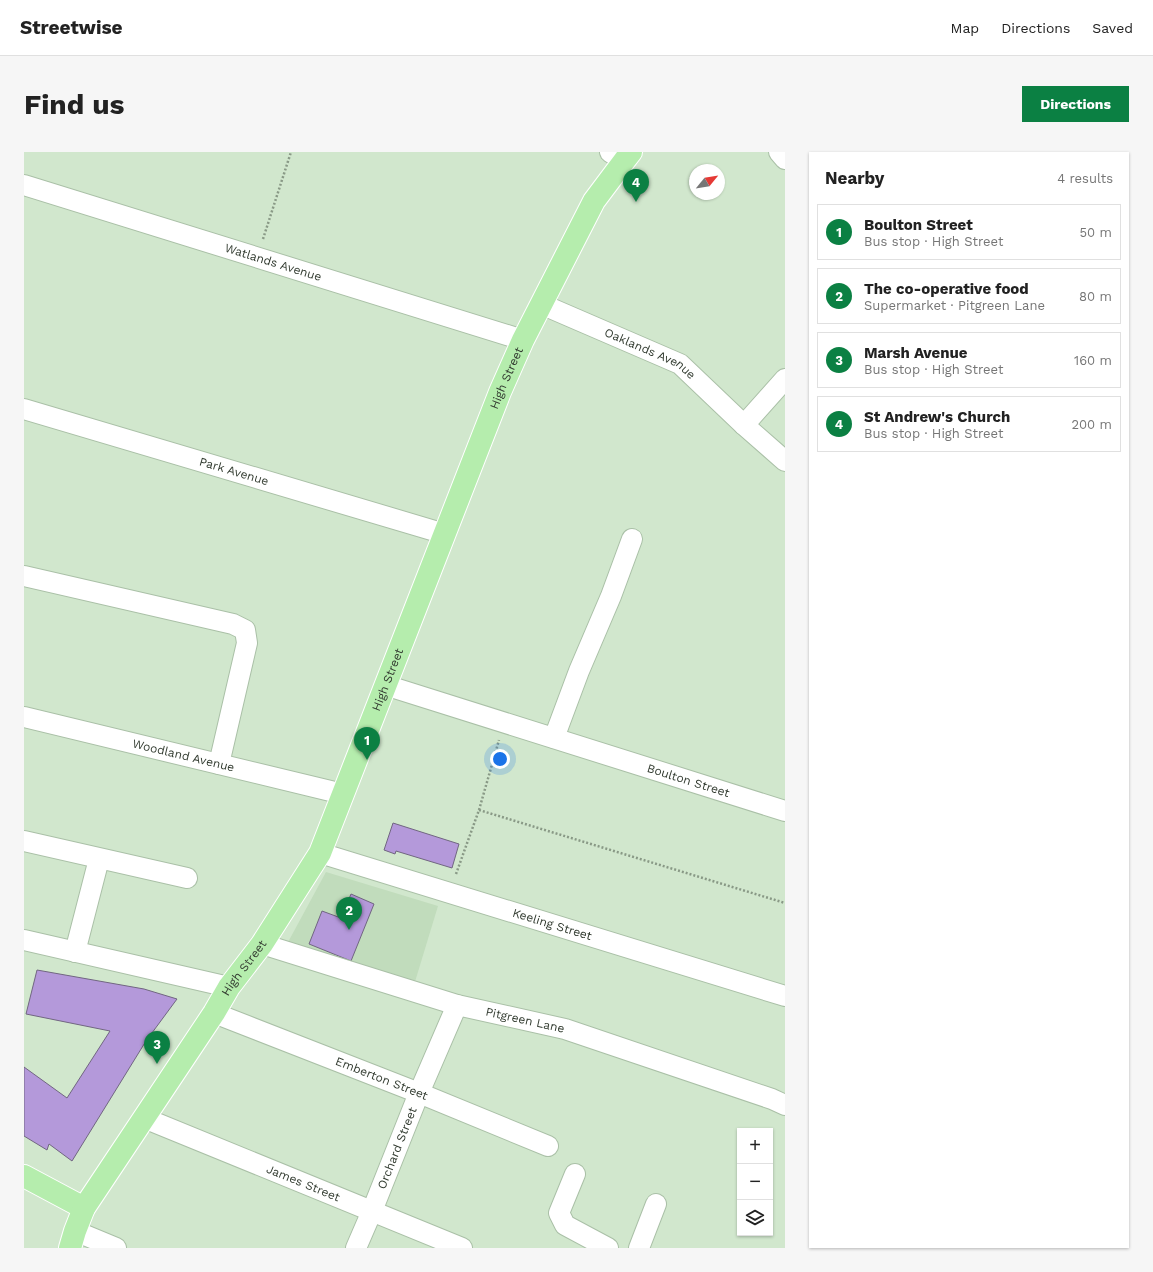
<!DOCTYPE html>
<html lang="en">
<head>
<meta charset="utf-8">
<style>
	body { margin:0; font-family:"Work Sans",sans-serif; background:#f6f6f6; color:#222 }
	.controls { position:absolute; right:12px; bottom:12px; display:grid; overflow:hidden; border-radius:0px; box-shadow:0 1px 3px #0004 }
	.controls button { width:36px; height:36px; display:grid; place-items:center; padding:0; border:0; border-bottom:1px solid #e0e0e0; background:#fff; color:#222; font:20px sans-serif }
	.compass { position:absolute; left:665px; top:12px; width:36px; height:36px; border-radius:50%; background:#fff; box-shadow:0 1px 3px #0004; rotate:60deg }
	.you { position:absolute; left:476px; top:607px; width:14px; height:14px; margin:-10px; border:3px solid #fff; border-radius:50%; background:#1a73e8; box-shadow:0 0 0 6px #1a73e833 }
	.badge { display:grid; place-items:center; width:26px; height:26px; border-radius:50%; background:#0b8043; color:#fff; font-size:13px; font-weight:700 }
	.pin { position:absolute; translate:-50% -33px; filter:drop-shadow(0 1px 2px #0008) }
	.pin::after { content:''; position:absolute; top:21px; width:14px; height:12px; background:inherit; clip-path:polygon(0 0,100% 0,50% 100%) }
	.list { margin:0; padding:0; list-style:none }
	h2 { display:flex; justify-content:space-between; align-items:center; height:52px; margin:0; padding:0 16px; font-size:17px }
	h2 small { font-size:13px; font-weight:400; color:#767676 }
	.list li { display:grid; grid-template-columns:26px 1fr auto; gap:12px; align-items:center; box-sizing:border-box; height:56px; margin:0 8px 8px; padding:0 8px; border:1px solid #e0e0e0; border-radius:0px }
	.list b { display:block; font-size:15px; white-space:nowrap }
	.list p { margin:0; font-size:13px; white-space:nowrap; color:#767676 }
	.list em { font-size:13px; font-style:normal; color:#767676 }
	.icon { flex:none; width:22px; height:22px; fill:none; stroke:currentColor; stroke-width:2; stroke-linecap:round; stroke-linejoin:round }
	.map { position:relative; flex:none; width:761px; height:1096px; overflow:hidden; border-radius:0px }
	header { display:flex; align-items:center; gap:24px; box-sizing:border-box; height:56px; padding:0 20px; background:#fff; border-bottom:1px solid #e0e0e0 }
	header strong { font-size:19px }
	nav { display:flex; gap:22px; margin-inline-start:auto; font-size:14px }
	.intro { display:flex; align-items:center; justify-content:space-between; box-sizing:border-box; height:96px; padding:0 24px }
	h1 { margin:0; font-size:28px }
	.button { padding:10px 18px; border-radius:0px; background:#0b8043; color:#fff; font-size:14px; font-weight:700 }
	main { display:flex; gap:24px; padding:0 24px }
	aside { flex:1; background:#fff; border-radius:0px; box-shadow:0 1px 3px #0004 }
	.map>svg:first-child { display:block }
	.built { fill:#c1dcbc }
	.building { fill:#b499da; stroke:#716681 }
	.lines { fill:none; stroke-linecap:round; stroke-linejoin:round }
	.minor-casing { stroke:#aac0a7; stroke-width:22 }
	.major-casing { stroke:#fff; stroke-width:24 }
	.path { stroke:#899986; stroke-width:2.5; stroke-dasharray:2 2; stroke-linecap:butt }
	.minor { stroke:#fff; stroke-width:20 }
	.major { stroke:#b5edad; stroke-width:22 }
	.labels { text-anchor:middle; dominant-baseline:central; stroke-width:4; stroke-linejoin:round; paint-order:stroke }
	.street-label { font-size:12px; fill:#333c31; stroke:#d1e7cd }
</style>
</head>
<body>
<header>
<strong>Streetwise</strong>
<nav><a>Map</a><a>Directions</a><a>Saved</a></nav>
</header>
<div class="intro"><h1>Find us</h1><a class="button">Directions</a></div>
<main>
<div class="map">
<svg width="761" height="1096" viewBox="0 0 761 1096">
	<rect width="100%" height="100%" fill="#d1e7cd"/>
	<polygon class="built" points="302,720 414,754 390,833 263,792"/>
	<g class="building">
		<polygon points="369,671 435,692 428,716 372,699 371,702 360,698"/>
		<polygon points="327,742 350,752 327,809 285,792 298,759 317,766"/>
		<polygon points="13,818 120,837 153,847 122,889 48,1009 25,992 23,998 0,984 0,915 43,946 86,879 2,862"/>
	</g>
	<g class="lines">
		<defs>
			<g id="minor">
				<polyline points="586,0 600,9"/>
				<polyline points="755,0 761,7"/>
				<path id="s1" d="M 0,33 L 499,188"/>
				<path id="s2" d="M 517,152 L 656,212 L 720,273 L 761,309"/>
				<path id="s3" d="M 0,257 L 421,382"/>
				<polyline points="720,273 761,227"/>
				<polyline points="0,424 209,472 221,478 223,491 195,612"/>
				<path id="s4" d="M 361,533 L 761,659"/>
				<path id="s5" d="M 0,565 L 319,642"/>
				<polyline points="530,586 555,519 587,444 608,387"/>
				<polyline points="0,689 163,726"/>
				<path id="s6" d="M 296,701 L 761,844"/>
				<polyline points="0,788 205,835"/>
				<path id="s7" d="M 238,792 L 433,853 L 541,877 L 748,947 L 761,953"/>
				<polyline points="51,800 75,707"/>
				<path id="s8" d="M 190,861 L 395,941 L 524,994"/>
				<path id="s9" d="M 120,966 L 438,1096"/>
				<polyline points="551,1022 535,1061 541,1073 584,1096"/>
				<polyline points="51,1079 92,1096"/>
				<path id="s10" d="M 332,1096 L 348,1059 L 395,941 L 433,853"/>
				<polyline points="615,1096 632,1052"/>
			</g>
			<g id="major">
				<polyline points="0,1024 60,1056"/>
				<path id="s11" d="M 46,1096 L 51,1079 L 60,1056 L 190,861 L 205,835 L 238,792 L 296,701 L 476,240 L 499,188 L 570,49 L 600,9 L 607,0"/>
			</g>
		</defs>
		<use href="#minor" class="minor-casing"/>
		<use href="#major" class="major-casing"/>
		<g class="path">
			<polyline points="239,87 267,0"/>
			<polyline points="455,658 761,751"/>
			<polyline points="432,722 455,658 475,588"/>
		</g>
		<use href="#minor" class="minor"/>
		<use href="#major" class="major"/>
	</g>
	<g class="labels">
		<g class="street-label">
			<text stroke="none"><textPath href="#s1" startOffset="261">Watlands Avenue</textPath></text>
			<text stroke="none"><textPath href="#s2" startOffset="120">Oaklands Avenue</textPath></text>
			<text stroke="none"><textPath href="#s11" startOffset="979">High Street</textPath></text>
			<text stroke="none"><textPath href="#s3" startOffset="219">Park Avenue</textPath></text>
			<text stroke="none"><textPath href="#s11" startOffset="655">High Street</textPath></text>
			<text stroke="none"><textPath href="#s5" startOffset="164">Woodland Avenue</textPath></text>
			<text stroke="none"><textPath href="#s4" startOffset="318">Boulton Street</textPath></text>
			<text stroke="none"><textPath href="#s6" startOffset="243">Keeling Street</textPath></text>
			<text stroke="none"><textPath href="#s11" startOffset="331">High Street</textPath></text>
			<text stroke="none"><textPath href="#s7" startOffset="274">Pitgreen Lane</textPath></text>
			<text stroke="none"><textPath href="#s8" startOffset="180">Emberton Street</textPath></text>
			<text stroke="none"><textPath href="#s10" startOffset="108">Orchard Street</textPath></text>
			<text stroke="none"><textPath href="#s9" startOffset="172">James Street</textPath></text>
		</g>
	</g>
</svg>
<div class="controls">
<button>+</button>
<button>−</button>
<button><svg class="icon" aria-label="layers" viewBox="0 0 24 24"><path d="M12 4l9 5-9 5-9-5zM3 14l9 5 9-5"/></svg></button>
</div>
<svg class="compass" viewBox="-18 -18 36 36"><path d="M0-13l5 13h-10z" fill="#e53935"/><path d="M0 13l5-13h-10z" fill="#767676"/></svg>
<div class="you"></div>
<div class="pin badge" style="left:343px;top:608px">1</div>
<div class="pin badge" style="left:325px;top:778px">2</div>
<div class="pin badge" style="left:133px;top:912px">3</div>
<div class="pin badge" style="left:612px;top:50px">4</div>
</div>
<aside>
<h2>Nearby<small>4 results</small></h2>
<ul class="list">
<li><span class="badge">1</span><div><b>Boulton Street</b><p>Bus stop · High Street</p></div><em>50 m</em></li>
<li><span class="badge">2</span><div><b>The co-operative food</b><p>Supermarket · Pitgreen Lane</p></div><em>80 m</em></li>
<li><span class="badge">3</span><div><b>Marsh Avenue</b><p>Bus stop · High Street</p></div><em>160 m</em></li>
<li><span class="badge">4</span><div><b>St Andrew's Church</b><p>Bus stop · High Street</p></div><em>200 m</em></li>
</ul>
</aside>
</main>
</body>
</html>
